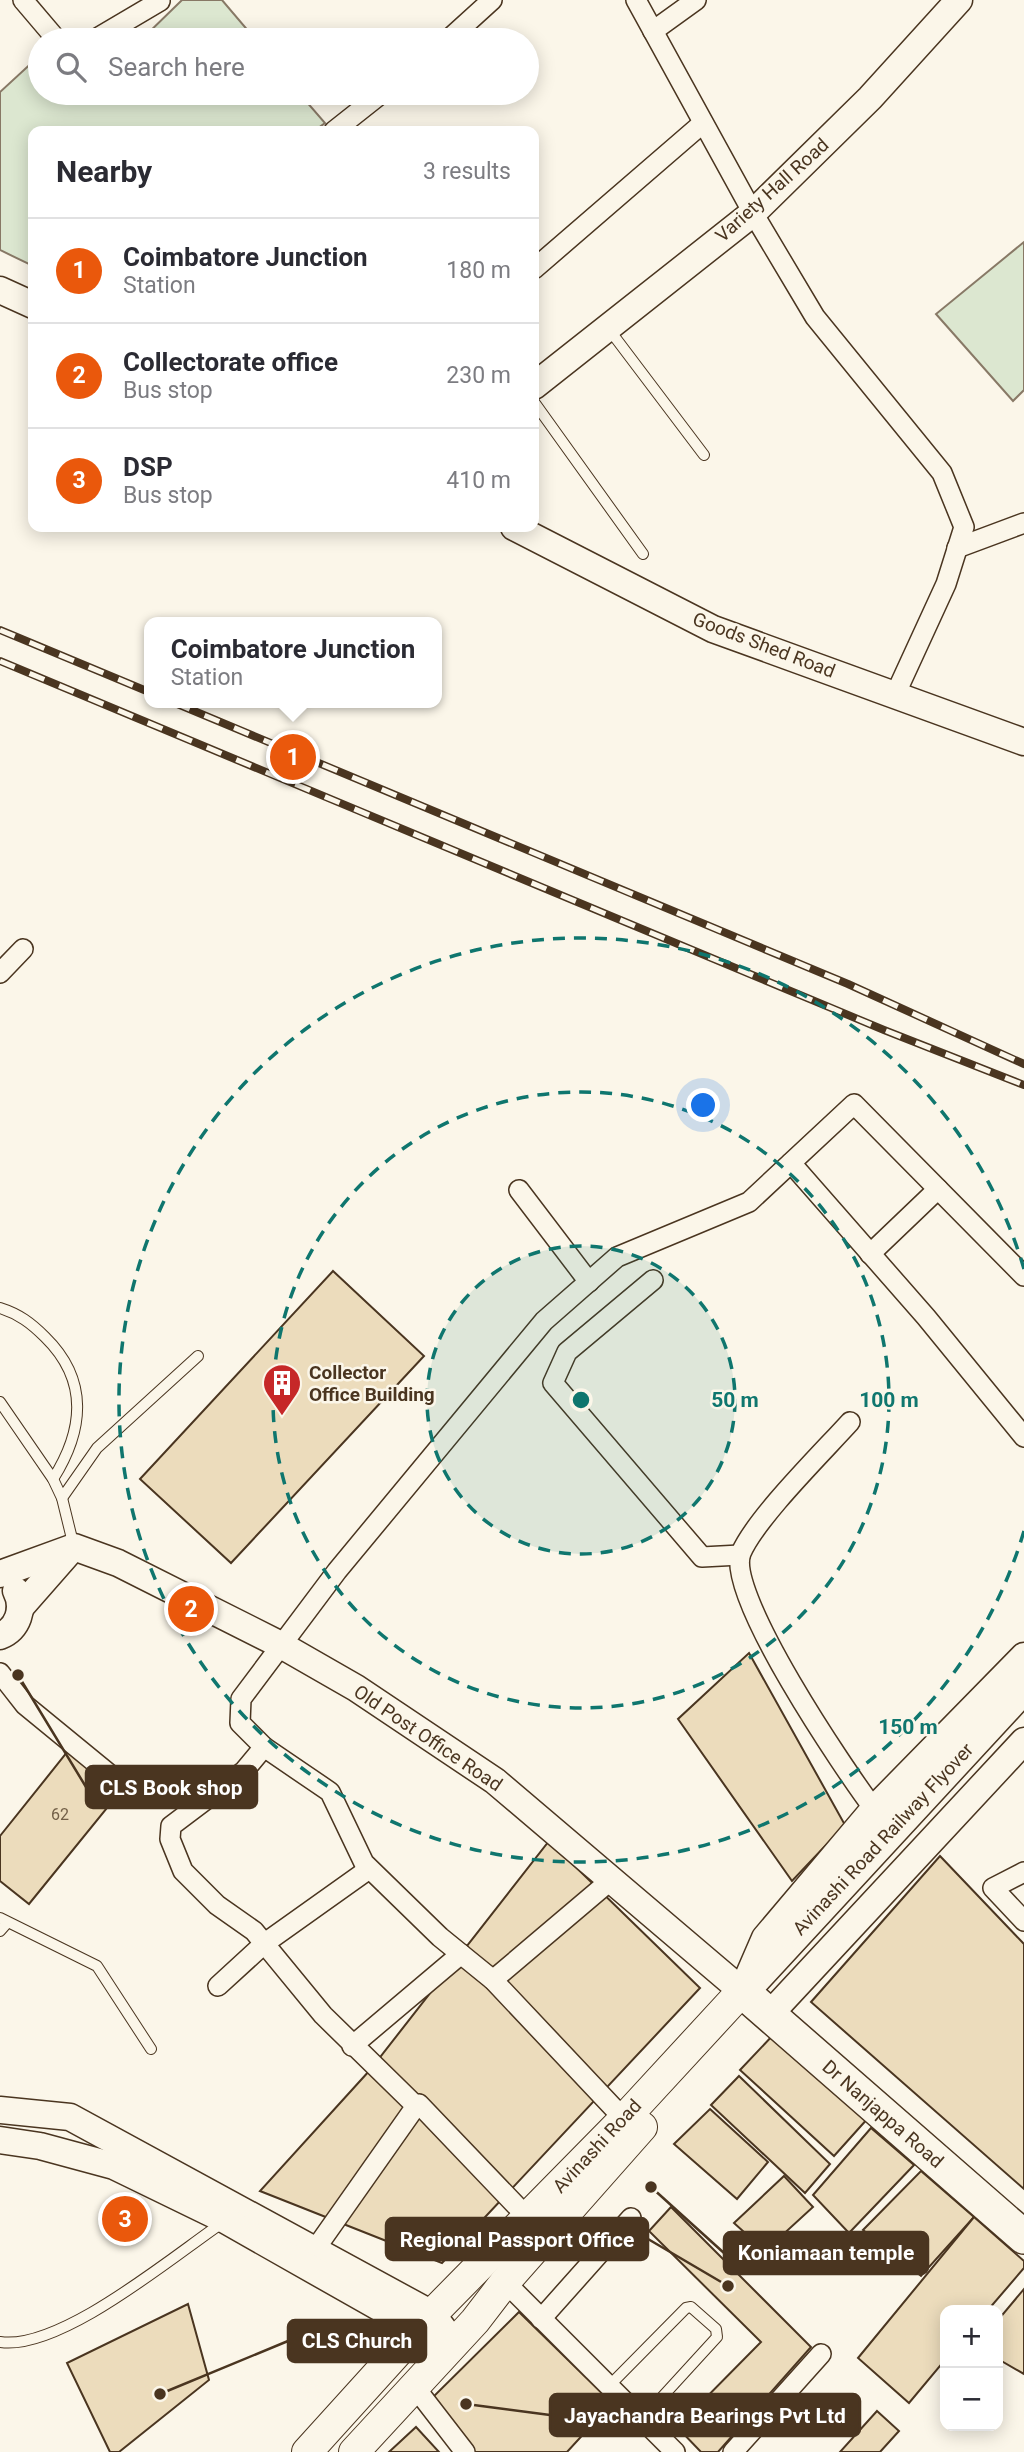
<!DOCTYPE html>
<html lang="en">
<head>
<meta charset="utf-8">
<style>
	body { margin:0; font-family:Roboto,sans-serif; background:#f2f2f3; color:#2b2b33 }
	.controls { position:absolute; right:21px; bottom:21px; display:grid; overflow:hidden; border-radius:14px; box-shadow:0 4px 18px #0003 }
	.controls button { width:63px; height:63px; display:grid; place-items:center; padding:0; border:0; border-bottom:2px solid #e1e1e2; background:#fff; color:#2b2b33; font:35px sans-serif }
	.you { position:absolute; left:704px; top:1106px; width:24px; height:24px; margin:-18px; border:5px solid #fff; border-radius:50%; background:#1a73e8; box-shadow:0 0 0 10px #1a73e833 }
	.badge { display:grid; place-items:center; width:46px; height:46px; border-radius:50%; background:#ea580c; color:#fff; font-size:23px; font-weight:700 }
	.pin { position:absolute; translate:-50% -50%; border:4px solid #fff; box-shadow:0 2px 7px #0006 }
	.popup { position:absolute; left:144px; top:617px; width:298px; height:91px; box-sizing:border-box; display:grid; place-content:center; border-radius:14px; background:#fff; filter:drop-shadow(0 2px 5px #0005); font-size:23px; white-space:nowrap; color:#7c7c81 }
	.popup b { font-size:26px; color:#2b2b33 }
	.popup::after { content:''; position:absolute; left:50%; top:100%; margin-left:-14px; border:14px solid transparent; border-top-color:#fff }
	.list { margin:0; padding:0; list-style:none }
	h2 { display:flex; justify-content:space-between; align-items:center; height:91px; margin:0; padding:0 28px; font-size:30px }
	h2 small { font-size:23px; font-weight:400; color:#7c7c81 }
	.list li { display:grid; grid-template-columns:46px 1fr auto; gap:21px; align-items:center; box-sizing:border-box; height:105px; padding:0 28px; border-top:2px solid #e1e1e2 }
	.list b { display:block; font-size:26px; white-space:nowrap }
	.list p { margin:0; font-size:23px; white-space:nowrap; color:#7c7c81 }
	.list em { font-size:23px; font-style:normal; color:#7c7c81 }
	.icon { flex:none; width:38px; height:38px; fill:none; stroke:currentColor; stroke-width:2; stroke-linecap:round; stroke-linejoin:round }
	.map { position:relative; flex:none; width:1024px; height:2452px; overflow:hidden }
	.search { position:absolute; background:#fff; box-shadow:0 4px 18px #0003; left:28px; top:28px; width:511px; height:77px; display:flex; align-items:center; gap:18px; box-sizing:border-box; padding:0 24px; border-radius:38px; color:#7c7c81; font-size:26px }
	.panel { position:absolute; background:#fff; box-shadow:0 4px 18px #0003; left:28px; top:126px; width:511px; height:406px; border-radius:14px }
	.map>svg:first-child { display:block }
	.green { fill:#dce7d0; stroke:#887966; stroke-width:2 }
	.building { fill:#ecdcbc; stroke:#4a3520; stroke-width:2 }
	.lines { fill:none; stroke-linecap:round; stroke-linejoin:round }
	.lane-casing { stroke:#4a3520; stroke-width:12 }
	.street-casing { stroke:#4a3520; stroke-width:22 }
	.secondary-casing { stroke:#4a3520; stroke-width:29 }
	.primary-casing { stroke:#4a3520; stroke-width:32 }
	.highway-casing { stroke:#4a3520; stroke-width:36 }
	.lane { stroke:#fbf6e9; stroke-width:10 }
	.street { stroke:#fbf6e9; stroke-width:19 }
	.secondary { stroke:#fbf6e9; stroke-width:26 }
	.primary { stroke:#fbf6e9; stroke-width:30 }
	.highway { stroke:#fbf6e9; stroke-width:33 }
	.rail-casing { stroke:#4a3520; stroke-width:8 }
	.rail { stroke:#fbf6e9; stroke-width:5; stroke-dasharray:16; stroke-linecap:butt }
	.ring { fill:none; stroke:#0f766e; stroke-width:3.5; stroke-dasharray:12 9 }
	.labels { text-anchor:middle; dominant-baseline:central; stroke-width:5; stroke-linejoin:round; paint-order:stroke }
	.number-label { font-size:16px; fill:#725f47 }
	.street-label { font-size:19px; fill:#4a3520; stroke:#fbf6e9 }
	.poi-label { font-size:19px; font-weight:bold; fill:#4a3520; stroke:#fbf6e9; text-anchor:start }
	.centre { fill:#0f766e; stroke:#fbf6e9; stroke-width:3.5 }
	.ring-label { font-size:21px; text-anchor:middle; font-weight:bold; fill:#0f766e; stroke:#fbf6e9; stroke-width:5; stroke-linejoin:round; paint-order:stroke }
	.leader { fill:none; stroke:#4a3520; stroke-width:2.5 }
	.callout-dot { fill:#4a3520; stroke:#fbf6e9; stroke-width:2.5 }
	.callout { fill:#4a3520; stroke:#4a3520; stroke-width:2.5 }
	.callout-label { font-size:21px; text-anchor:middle; font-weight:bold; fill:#fff }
</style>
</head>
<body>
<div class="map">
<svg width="1024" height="2452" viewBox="0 0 1024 2452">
	<rect width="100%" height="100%" fill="#fbf6e9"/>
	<g class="green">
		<polygon points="182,0 222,0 256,40 141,40"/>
		<polygon points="37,58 40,60 40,93 299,93 325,123 314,131 33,131 33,266 0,250 0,92"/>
		<polygon points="1024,242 1024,390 1013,401 936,314"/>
	</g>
	<g class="building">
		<polygon points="333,1271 424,1356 231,1563 140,1479"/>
		<polygon points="749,1653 845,1825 792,1881 678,1719"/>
		<polygon points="68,1751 120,1792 29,1904 0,1881 0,1836"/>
		<polygon points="549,1841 700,1988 442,2263 260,2191 370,2070"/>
		<polygon points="940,1856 1024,1944 1024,2189 811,2002"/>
		<polygon points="775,2033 869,2117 834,2156 740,2070"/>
		<polygon points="739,2076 830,2164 805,2193 711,2105"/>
		<polygon points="710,2109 768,2162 737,2199 674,2144"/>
		<polygon points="871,2128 914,2165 849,2233 813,2195"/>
		<polygon points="921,2171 974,2217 921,2276 863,2230"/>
		<polygon points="784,2176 813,2207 765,2251 734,2223"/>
		<polygon points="671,2207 811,2347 718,2452 701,2452 677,2427 761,2342 649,2231"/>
		<polygon points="974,2217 1024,2261 1024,2268 988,2310 945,2310 945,2360 909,2403 858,2358"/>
		<polygon points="1024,2289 1024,2374 998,2359 998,2320"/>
		<polygon points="188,2304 209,2380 119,2452 110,2452 67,2363"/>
		<polygon points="519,2312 612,2403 567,2452 465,2452 427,2403"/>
		<polygon points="877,2411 899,2431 880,2452 840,2452"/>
		<polygon points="416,2427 439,2452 389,2452"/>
	</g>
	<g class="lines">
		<defs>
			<g id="lane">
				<polyline points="608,328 704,455"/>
				<polyline points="534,402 643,554"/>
				<path d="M 0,1308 C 19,1314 31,1323 45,1337 C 89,1380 84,1430 53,1479"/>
				<polyline points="0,1402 53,1479 62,1498 74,1547"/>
				<polyline points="62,1498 97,1448 198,1356"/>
				<polyline points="0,1918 97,1966 151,2049"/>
				<polyline points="0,1931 7,1923"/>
				<path d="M 0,2342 C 60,2351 172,2257 222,2223"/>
				<polyline points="609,2386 686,2308 691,2307 716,2329 717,2337 642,2419"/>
			</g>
			<g id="street">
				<polyline points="23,0 57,40"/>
				<polyline points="636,0 753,213 815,317 942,473 964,527 946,584 895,695"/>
				<polyline points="653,31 696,0"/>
				<polyline points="94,40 160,1"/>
				<polyline points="448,40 492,0"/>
				<polyline points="334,131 382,93"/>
				<polyline points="534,269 703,123"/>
				<polyline points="957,548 1024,523"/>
				<polyline points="0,973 23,949"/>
				<polyline points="791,1163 926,1317 1024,1437"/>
				<polyline points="519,1190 589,1282"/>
				<polyline points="870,1254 938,1189"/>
				<polyline points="653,1280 567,1352 553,1383 702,1557 740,1555"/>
				<path d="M 850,1422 C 822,1453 756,1518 741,1553 C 725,1594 846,1772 874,1809"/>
				<polyline points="0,1673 25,1705 108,1773"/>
				<polyline points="264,1747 330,1792 364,1863 440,1937 493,1980 624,2119"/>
				<polyline points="1024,1872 993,1888 1024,1921"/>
				<polyline points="493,1980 611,1880"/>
				<polyline points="218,1986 265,1943 369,1869"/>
				<polyline points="352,2046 461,1954"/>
				<polyline points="419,2104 528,2218"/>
				<polyline points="316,2248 416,2106 323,2015 254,1931 217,1905 183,1871 170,1839 171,1826 244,1771 264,1747 240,1723 241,1699 337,1571 544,1321 617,1257 749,1202 854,1104 1024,1276"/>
				<polyline points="505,2282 675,2452"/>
				<polyline points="541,2319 631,2218"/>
				<polyline points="414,2386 465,2452"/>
				<polyline points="733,2452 821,2354"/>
			</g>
			<g id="secondary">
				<polyline points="0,290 33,305"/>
				<polyline points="534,386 753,213 870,98 959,0"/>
				<polyline points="514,527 713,629 1024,742"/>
				<polyline points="0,1574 74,1547 118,1563 281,1645 356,1688 495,1781 742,1991 765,1938 874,1809 1024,1656"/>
				<polyline points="20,1608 70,1551"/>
				<path d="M 0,1636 C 18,1629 25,1608 16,1591"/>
				<polyline points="769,2015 1024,1741"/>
				<polyline points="0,2110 70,2117 432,2314 454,2343"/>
				<polyline points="0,2140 40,2146 114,2166 225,2220 419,2330 437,2360"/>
			</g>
			<g id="primary">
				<polyline points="307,2452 432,2314 624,2119 742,1991"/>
				<polyline points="354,2452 475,2321 505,2282 642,2127"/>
			</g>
			<polyline id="highway" points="1024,1686 742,1991 1024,2237"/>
		</defs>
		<use href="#lane" class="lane-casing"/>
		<use href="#street" class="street-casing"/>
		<use href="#secondary" class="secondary-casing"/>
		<use href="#primary" class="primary-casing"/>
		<use href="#highway" class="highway-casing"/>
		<use href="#lane" class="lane"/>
		<use href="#street" class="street"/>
		<use href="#secondary" class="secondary"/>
		<use href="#primary" class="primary"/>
		<use href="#highway" class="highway"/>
		<defs>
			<g id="rail">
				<polyline points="0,630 149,692"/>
				<polyline points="0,661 884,1030 1024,1085"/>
				<polyline points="175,703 848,984 1024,1064"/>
			</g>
		</defs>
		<use href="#rail" class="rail-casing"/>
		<use href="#rail" class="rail"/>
	</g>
	<circle cx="581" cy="1400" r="154" fill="#0f766e" fill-opacity=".12"/>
	<g class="ring">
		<circle cx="581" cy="1400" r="154"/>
		<circle cx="581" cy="1400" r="308"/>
		<path d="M1024 1531A462 462 0 1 1 1024 1269"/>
	</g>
	<defs>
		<symbol id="building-pin" viewBox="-11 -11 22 30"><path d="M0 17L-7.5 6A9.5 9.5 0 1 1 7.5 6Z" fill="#c62828" stroke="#fbf6e9"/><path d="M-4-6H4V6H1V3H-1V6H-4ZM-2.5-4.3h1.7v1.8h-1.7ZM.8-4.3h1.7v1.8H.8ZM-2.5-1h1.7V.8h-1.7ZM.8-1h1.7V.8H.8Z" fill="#fff"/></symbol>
	</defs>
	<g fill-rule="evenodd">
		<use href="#building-pin" x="260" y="1361" width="44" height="60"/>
	</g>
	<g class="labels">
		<g class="number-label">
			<text x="60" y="1814">62</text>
		</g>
		<g class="street-label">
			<text transform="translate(772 190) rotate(-42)">Variety Hall Road</text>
			<text transform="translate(764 645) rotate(21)">Goods Shed Road</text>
			<text transform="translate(428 1738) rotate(34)">Old Post Office Road</text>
			<text transform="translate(883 1839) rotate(-47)">Avinashi Road Railway Flyover</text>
			<text transform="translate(883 2114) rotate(41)">Dr Nanjappa Road</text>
			<text transform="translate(597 2146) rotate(-47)">Avinashi Road</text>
		</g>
		<g class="poi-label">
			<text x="309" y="1372">Collector<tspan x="309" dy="22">Office Building</tspan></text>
		</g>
	</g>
	<circle cx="581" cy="1400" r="10" class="centre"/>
	<g class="ring-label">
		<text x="735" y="1407">50 m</text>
		<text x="889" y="1407">100 m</text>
		<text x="908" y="1734">150 m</text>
	</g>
	<path class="leader" d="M18 1675L86 1787M728 2286L648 2239M651 2187L724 2253M160 2394L288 2341M466 2404L550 2415"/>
	<g class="callout-dot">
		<circle cx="18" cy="1675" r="7"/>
		<circle cx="728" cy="2286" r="7"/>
		<circle cx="651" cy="2187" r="7"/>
		<circle cx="160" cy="2394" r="7"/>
		<circle cx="466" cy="2404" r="7"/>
	</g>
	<g class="callout">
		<rect x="86" y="1766" width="171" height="42" rx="7"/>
		<rect x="386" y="2218" width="262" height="42" rx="7"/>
		<rect x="724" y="2232" width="204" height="42" rx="7"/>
		<rect x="288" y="2320" width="138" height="42" rx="7"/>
		<rect x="550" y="2394" width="310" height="42" rx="7"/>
	</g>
	<g class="callout-label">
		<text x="171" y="1795">CLS Book shop</text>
		<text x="517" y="2247">Regional Passport Office</text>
		<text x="826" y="2260">Koniamaan temple</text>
		<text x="357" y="2348">CLS Church</text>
		<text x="705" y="2423">Jayachandra Bearings Pvt Ltd</text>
	</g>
</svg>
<div class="controls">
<button>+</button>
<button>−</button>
</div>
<div class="you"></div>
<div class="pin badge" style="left:293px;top:757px">1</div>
<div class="popup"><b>Coimbatore Junction</b>Station</div>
<div class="pin badge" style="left:191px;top:1609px">2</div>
<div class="pin badge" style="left:125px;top:2219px">3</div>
<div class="search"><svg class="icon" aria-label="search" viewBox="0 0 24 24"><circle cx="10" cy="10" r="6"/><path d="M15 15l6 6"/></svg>Search here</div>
<section class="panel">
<h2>Nearby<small>3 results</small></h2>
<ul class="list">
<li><span class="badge">1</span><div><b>Coimbatore Junction</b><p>Station</p></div><em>180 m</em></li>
<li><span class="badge">2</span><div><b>Collectorate office</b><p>Bus stop</p></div><em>230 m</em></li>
<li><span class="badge">3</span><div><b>DSP</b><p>Bus stop</p></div><em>410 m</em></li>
</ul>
</section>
</div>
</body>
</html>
